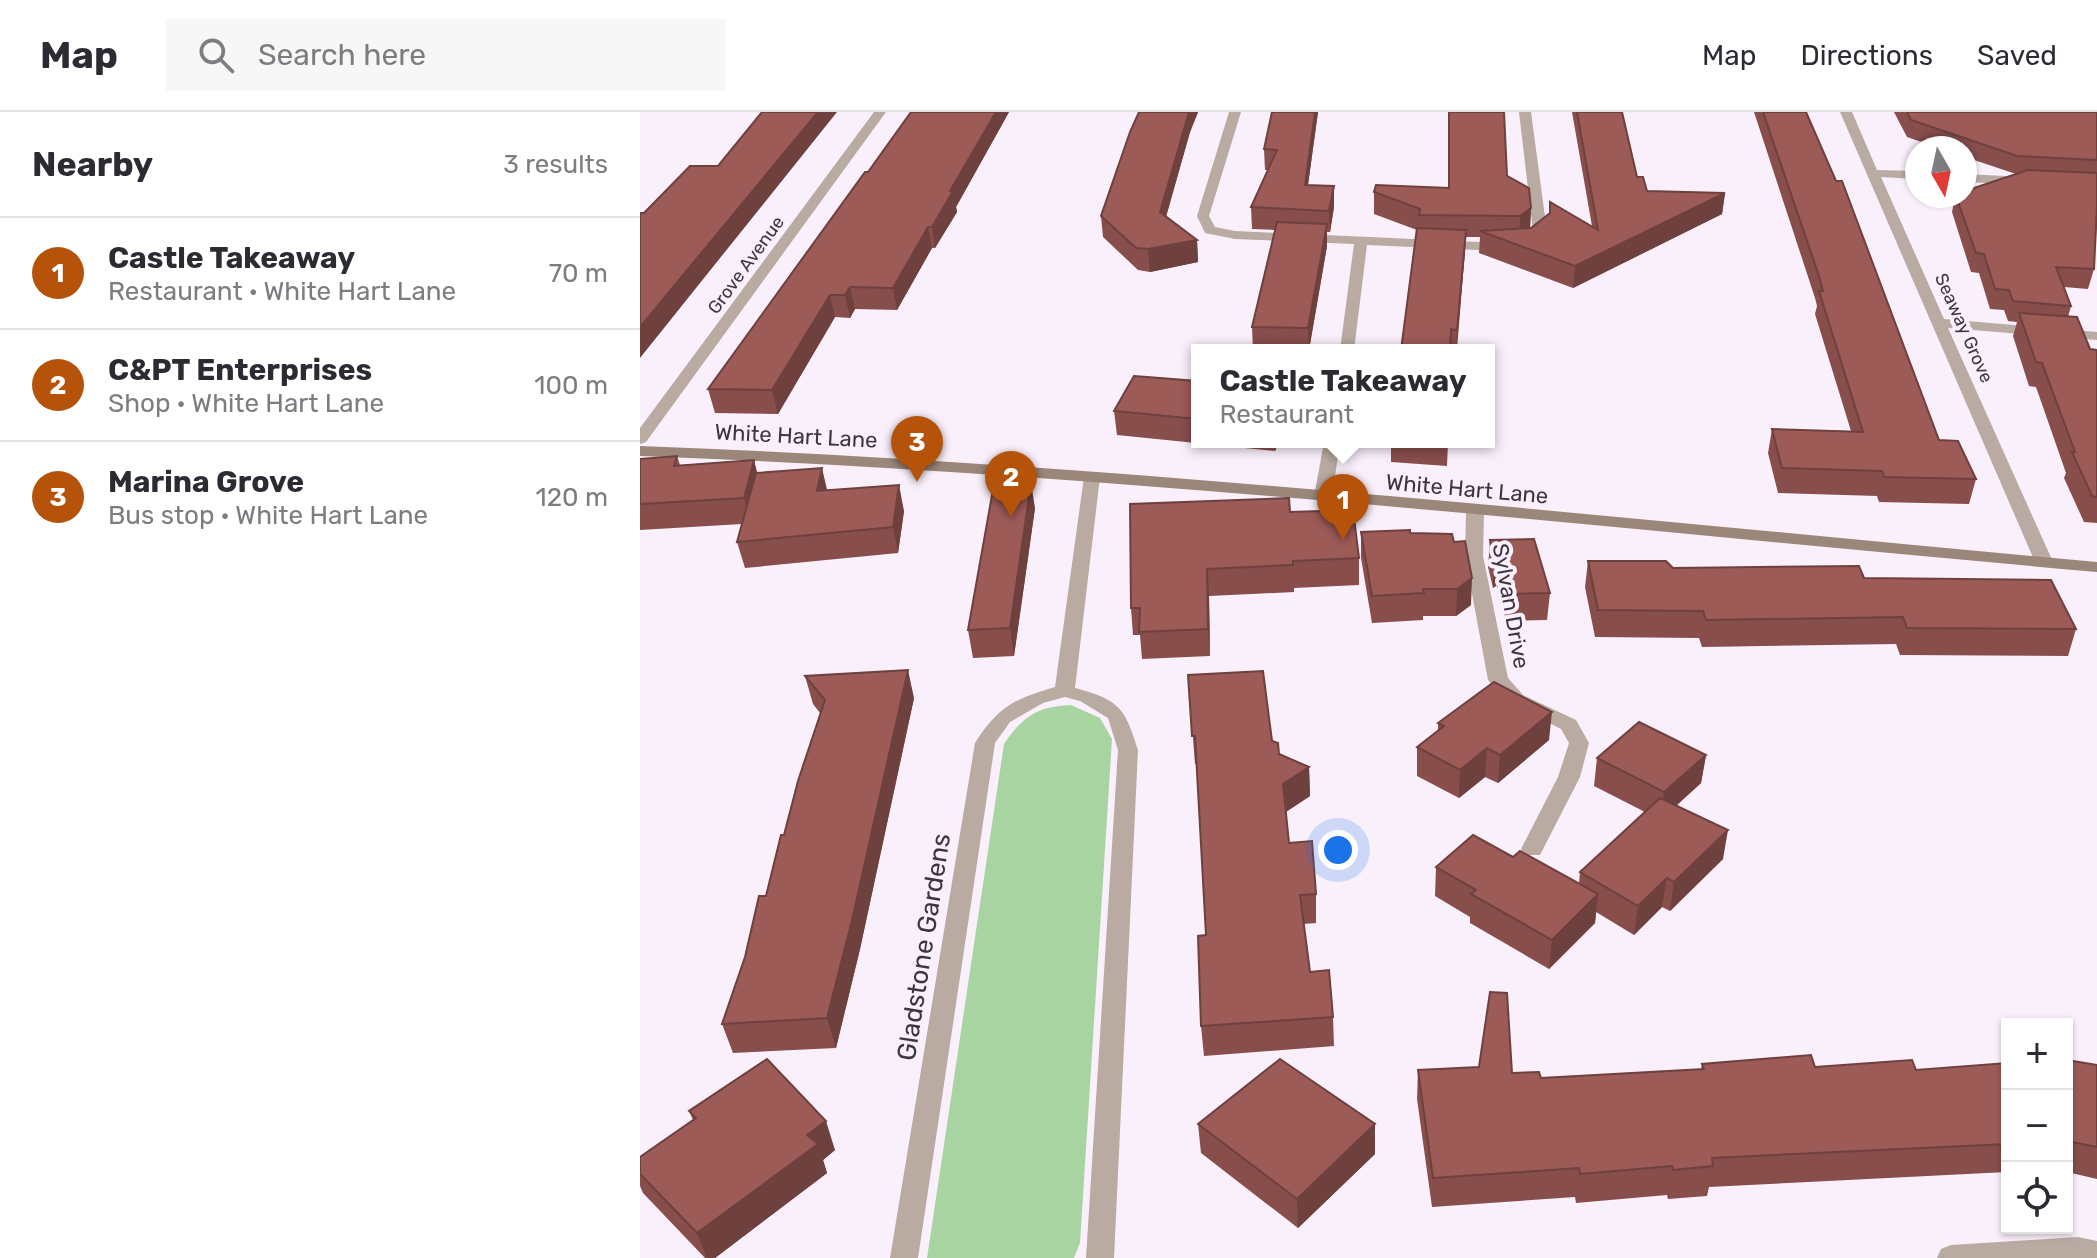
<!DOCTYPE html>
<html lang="en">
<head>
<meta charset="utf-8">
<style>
	body { margin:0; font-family:Rubik,sans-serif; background:#f7f7f7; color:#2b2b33 }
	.controls { position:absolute; right:24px; bottom:24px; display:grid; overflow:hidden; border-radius:0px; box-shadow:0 2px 6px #0004 }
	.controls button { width:72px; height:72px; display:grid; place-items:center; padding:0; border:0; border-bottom:2px solid #e1e1e2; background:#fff; color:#2b2b33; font:40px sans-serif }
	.compass { position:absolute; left:1265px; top:24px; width:72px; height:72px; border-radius:50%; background:#fff; box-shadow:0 2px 6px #0004; rotate:171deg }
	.you { position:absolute; left:698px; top:738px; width:28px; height:28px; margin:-20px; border:6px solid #fff; border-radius:50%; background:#1a73e8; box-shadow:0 0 0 12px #1a73e833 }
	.badge { display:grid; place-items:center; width:52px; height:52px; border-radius:50%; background:#b45309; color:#fff; font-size:26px; font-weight:700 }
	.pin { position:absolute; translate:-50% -66px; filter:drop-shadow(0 2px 4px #0008) }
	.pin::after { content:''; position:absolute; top:42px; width:28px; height:24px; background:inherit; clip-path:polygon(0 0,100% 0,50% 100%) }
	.popup { position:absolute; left:551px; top:232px; width:304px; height:104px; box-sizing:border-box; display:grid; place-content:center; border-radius:0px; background:#fff; filter:drop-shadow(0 2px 6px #0005); font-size:26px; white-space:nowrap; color:#7c7c81 }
	.popup b { font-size:30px; color:#2b2b33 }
	.popup::after { content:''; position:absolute; left:50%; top:100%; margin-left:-16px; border:16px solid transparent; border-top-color:#fff }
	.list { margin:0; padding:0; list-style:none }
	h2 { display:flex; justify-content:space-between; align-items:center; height:104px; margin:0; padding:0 32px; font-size:34px }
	h2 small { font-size:26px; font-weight:400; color:#7c7c81 }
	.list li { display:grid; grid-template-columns:52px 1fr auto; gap:24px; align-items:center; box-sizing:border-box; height:112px; padding:0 32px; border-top:2px solid #e1e1e2 }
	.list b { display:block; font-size:30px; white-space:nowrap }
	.list p { margin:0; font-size:26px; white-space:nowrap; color:#7c7c81 }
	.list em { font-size:26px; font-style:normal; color:#7c7c81 }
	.icon { flex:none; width:44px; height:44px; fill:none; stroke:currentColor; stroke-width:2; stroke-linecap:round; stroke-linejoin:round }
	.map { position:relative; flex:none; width:1457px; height:1146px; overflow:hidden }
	header { display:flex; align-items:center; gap:48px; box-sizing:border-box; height:112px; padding:0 40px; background:#fff; border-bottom:2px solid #e1e1e2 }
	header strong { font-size:38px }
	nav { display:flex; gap:44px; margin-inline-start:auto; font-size:28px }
	.search { width:560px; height:72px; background:#f7f7f7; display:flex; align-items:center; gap:20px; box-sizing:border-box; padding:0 28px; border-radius:0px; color:#7c7c81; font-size:30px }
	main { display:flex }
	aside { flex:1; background:#fff }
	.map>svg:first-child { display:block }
	.green { fill:#a8d4a1 }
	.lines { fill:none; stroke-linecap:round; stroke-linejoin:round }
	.street { fill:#b9aaa2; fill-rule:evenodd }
	.secondary { fill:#9b867a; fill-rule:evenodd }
	.wall { fill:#874e4c }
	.shaded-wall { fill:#6e403e }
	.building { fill:#9d5b58; stroke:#6e403e; stroke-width:2 }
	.labels { text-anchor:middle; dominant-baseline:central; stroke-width:8; stroke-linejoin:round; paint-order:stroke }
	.far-street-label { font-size:18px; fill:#3e3540; stroke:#faf0fc }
	.street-label { font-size:22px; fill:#3e3540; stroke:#faf0fc }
	.near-street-label { font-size:26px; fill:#3e3540; stroke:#faf0fc }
</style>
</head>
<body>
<header>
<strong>Map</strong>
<div class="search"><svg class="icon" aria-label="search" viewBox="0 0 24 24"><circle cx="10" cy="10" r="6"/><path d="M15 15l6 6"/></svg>Search here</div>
<nav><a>Map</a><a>Directions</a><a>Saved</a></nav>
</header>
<main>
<aside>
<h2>Nearby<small>3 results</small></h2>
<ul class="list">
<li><span class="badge">1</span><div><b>Castle Takeaway</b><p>Restaurant · White Hart Lane</p></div><em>70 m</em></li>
<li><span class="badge">2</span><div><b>C&amp;PT Enterprises</b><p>Shop · White Hart Lane</p></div><em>100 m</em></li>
<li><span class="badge">3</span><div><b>Marina Grove</b><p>Bus stop · White Hart Lane</p></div><em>120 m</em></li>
</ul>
</aside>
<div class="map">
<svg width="1457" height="1146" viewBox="0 0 1457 1146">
	<rect width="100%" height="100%" fill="#faf0fc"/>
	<path class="green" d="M 431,593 L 460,606 L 472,627 L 440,1131 L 434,1146 L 287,1146 L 364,632 C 384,603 397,595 431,593 Z"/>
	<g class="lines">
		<g class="street">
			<polygon points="234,0 246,0 6,330 0,332 0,316"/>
			<polygon points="589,0 601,0 569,104 575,115 595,119 861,131 880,129 893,119 879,0 891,0 907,120 889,135 861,139 727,133 714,238 700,238 714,132 595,127 565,121 557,104"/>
			<polygon points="1200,0 1212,0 1237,58 1277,59 1277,67 1241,65 1304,207 1457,220 1457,228 1308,216 1413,450 1410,454 1404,455 1395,450"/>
			<polygon points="1325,62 1385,65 1391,69 1385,73 1325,70"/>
			<polygon points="684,330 700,330 692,385 683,390 674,385"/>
			<path d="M 452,360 L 460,365 L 435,576 C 480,588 485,596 498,638 L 474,1146 L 446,1146 L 478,638 L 468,606 L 440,589 L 425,585 L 403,591 L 370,610 L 355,631 L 278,1146 L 250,1146 L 335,631 C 358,595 374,587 415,575 L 444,365 Z"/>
			<polygon points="835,395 844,400 843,444 868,566 883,583 936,608 949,631 940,665 900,743 884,743 881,737 918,665 929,631 921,617 869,591 848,568 825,444 826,400"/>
			<polygon points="1438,1125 1457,1129 1457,1146 1297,1146 1301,1137 1311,1133"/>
		</g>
		<path class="secondary" d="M 0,334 C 487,352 972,406 1457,450 L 1457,460 C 972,417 487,362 0,344 Z"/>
	</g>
	<g class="wall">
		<polygon points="271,0 369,0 316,95 317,100 295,136 292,136 257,198 215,197 210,206 195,205 138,302 75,301 68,277 228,60"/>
		<polygon points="499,0 558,0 550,20 526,105 557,128 558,150 510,160 498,158 463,125 461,104"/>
		<polygon points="632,0 678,0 668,73 694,95 690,120 687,120 687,134 669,238 613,238 612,215 635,118 612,117 611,95 628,58 625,58 624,37"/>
		<polygon points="809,0 867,64 891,96 890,116 909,102 910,90 952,114 932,0 982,0 997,65 1007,79 1085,81 1082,102 933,176 839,141 840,125 826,125 817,238 761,238 777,118 734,102 734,80 809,76"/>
		<polygon points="1114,0 1166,0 1299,328 1336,367 1329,392 1239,390 1237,384 1138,381 1128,341 1132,317 1211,319 1175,202 1177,194 1175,186"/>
		<polygon points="1254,0 1457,0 1457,108 1454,157 1448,177 1424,175 1431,194 1428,205 1450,237 1457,238 1457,411 1444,410 1424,366 1426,361 1396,275 1389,274 1373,224 1377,210 1368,209 1364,198 1350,197 1339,161 1331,160 1312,100 1315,84 1325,84 1376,62 1325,45 1325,36 1299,36 1267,25"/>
		<polygon points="557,269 557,330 639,330 635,339 477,323 474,299"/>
		<polygon points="751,330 808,330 807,354 751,350"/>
		<polygon points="37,344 40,353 114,348 117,361 264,399 258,441 105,456 97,430 102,412 0,418 0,347"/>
		<polygon points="395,396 374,544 333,546 328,518"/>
		<polygon points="650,400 719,446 719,473 654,476 654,480 569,484 570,544 502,547 500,523 493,523 491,496"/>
		<polygon points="721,420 770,421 814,430 831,493 816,504 783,504 783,508 732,511 721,446"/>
		<polygon points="850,428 910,481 907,508 866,509 857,473 853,476 848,455"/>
		<polygon points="948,449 1033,456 1224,466 1436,517 1428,544 1260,543 1256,532 1062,535 1059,526 955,525 945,475"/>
		<polygon points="548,563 632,629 639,642 669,655 670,684 646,700 649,731 676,782 676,811 664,812 670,860 693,905 694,934 564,944 561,914 566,823 557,652 555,652"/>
		<polygon points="165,564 274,586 220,837 196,936 93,941 82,912 126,784 180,601 173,592"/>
		<polygon points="798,611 909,628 858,671 845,665 819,686 777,664 777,635 798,619"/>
		<polygon points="1066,643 1061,671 1036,694 1083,747 1030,799 1022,795 994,823 956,800 955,811 909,857 830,811 830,805 795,784 796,755 873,745 939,772 940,760 1005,700 954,674 957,646"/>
		<polygon points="1427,948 1457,953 1457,1067 1427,1060"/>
		<polygon points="1367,951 1367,1060 1069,1075 1067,1084 1028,1087 1027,1083 936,1091 935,1085 792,1095 777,987 778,958 872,961 901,966 1061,957 1062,952 1276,958"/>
		<polygon points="49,999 195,1038 183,1048 187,1061 75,1146 65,1146 3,1081 0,1074 0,1045 53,1008"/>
		<polygon points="558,1012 735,1042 658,1116 561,1041"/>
	</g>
	<g class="shaded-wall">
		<polygon points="178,0 197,0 0,246 0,215"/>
		<polygon points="356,0 369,0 316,95 317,100 295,136 292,115 310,79"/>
		<polygon points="549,0 558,0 550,20 521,122 520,100"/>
		<polygon points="675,0 678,0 665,94 665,73"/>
		<polygon points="694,74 694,95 690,120 689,99"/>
		<polygon points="1085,81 1082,102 933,176 935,154"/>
		<polygon points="891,96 890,118 879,126 880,104"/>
		<polygon points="687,112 687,134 669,238 668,216"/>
		<polygon points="288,115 292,136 257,198 253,176"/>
		<polygon points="826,118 825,140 816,238 817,218"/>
		<polygon points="557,128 558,150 510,160 508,137"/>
		<polygon points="210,175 215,197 210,206 205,183"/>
		<polygon points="190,183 195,205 138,302 132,278"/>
		<polygon points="635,330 639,330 635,339"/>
		<polygon points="114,348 120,373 111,412 104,386"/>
		<polygon points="182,356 188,382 177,379"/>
		<polygon points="391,371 395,396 374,544 370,516"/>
		<polygon points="259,373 264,399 258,441 253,415"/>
		<polygon points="859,446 857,473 853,476 854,450"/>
		<polygon points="567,457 569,484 570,544 568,517"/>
		<polygon points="832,466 831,493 816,504 817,477"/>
		<polygon points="268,558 274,586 220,837 196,936 187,906"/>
		<polygon points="912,600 909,628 858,671 860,643"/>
		<polygon points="847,636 845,665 819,686 820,658"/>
		<polygon points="1066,643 1061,671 1020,708 1024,680"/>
		<polygon points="669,655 670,684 644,701 643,672"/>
		<polygon points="1088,718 1083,747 1030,799 1034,770"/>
		<polygon points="1027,766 1022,795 994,823 998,794"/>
		<polygon points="958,782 955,811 909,857 912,828"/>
		<polygon points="186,1009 195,1038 183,1048 187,1061 75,1146 67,1146 57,1121 167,1023"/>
		<polygon points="735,1012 735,1042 658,1116 657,1087"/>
	</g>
	<g class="building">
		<polygon points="122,0 178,0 0,215 0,101 4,101 50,54 78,54"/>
		<polygon points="271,0 356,0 310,79 313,79 292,115 288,115 253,176 210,175 205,183 190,183 132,278 68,277 225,60 228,60"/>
		<polygon points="499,0 549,0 520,100 557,128 508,137 496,136 461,104 490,20"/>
		<polygon points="632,0 675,0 665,73 694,74 689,99 611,95 637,38 624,37"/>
		<polygon points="809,0 864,0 867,64 889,76 891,96 880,104 779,103 780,97 734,80 736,73 809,76"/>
		<polygon points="937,0 982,0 997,65 1003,65 1007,79 1085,81 935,154 840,119 891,116 910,101 910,90 958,118"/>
		<polygon points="1123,0 1166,0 1196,69 1202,69 1299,328 1318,329 1336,367 1244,365 1242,359 1142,356 1132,317 1223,320 1179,179 1183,179 1179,164"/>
		<polygon points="1267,0 1457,0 1457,48 1377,44 1271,8"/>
		<polygon points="1388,58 1457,61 1457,94 1454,157 1416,155 1431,194 1373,189 1369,178 1355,177 1344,142 1336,141 1316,84 1325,84 1325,79"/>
		<polygon points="637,110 687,112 668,216 612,215"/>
		<polygon points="777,116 826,118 817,218 811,217 810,238 761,238"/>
		<polygon points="1379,201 1437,205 1450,237 1457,238 1457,385 1452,384 1432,340 1435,340 1402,251 1396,250"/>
		<polygon points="494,264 557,269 557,307 474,299"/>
		<polygon points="37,344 34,354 114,348 104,386 0,392 0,347"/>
		<polygon points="182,356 177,379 259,373 253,415 97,430 116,361"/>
		<polygon points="391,371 370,516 328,518 354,372"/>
		<polygon points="649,386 650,400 713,398 719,446 653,449 653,453 567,457 568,517 499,520 500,496 491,496 490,392"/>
		<polygon points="770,418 770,421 812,422 814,430 825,429 832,466 817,477 783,477 784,481 732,484 721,420"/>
		<polygon points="894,427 910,481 867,482 859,446 854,450 850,428"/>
		<polygon points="948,449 1026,449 1033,456 1219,454 1224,466 1411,468 1436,517 1267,516 1263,505 1066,508 1063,499 958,498"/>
		<polygon points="268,558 212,808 187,906 82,912 105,845 119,784 126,784 141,723 144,723 158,669 185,588 165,564"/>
		<polygon points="623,559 632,629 638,631 639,642 669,655 643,672 649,731 672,729 676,782 660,783 670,860 689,858 693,905 561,914 558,824 566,823 555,624 552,624 548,563"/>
		<polygon points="854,570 912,600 860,643 847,636 820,658 777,635 804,614 798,611"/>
		<polygon points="999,610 1066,643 1024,680 957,646"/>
		<polygon points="1020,686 1088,718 1034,770 1027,766 998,794 940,760"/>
		<polygon points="833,723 873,745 880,739 958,782 912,828 831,782 836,778 796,755"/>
		<polygon points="850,880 867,881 872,961 899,960 901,966 1064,957 1062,952 1171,943 1175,955 1272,948 1276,958 1367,951 1367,1032 1072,1046 1073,1054 1033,1058 1032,1054 940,1062 939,1056 793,1066 778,958 839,955"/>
		<polygon points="127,947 186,1009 167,1023 178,1032 57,1121 0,1062 0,1045 56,1006 49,999"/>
		<polygon points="640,947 735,1012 657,1087 558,1012"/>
		<polygon points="1427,948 1457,953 1457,1035 1427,1029"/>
	</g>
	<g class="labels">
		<g class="far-street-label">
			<text transform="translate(106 153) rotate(-54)">Grove Avenue</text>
			<text transform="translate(1324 216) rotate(66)">Seaway Grove</text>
		</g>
		<g class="street-label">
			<text transform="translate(156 324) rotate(3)">White Hart Lane</text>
			<text transform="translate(827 377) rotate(5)">White Hart Lane</text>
			<text transform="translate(871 494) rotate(80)">Sylvan Drive</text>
		</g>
		<g class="near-street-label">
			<text transform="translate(284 835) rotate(-81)">Gladstone Gardens</text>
		</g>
	</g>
</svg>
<div class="controls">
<button>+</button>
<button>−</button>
<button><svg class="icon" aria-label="locate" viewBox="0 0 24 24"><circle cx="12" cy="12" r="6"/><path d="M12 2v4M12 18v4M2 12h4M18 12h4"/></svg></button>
</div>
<svg class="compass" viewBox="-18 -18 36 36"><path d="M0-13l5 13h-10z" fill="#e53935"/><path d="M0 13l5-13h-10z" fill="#7c7c81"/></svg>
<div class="you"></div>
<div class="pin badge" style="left:703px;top:428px">1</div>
<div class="popup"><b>Castle Takeaway</b>Restaurant</div>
<div class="pin badge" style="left:371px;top:405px">2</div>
<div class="pin badge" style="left:277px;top:370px">3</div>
</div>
</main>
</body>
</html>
